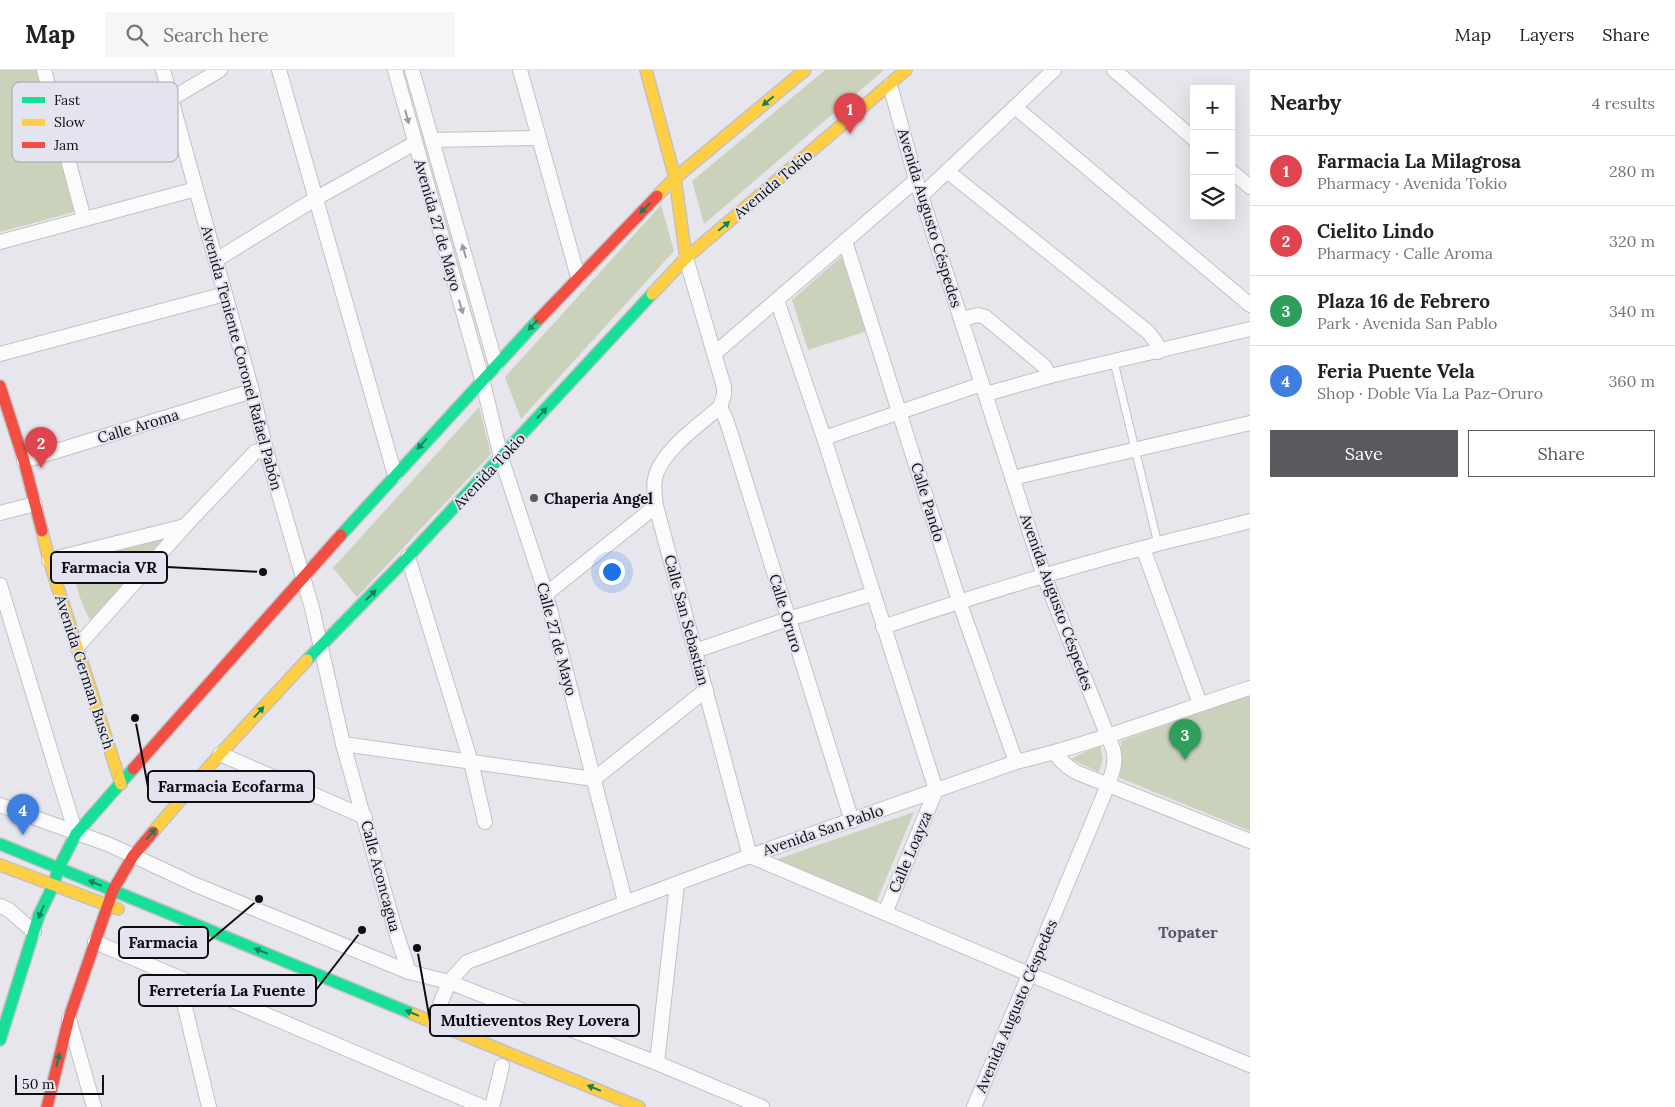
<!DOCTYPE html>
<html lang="en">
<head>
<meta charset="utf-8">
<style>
	body { margin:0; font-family:Lora,serif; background:#f6f6f6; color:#222 }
	.controls { position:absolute; right:15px; top:15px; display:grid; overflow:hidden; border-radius:0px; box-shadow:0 5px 20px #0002 }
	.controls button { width:45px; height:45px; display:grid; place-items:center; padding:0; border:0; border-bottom:1px solid #e0e0e0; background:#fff; color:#222; font:25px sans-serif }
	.scale { position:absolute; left:15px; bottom:12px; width:89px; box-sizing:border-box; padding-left:5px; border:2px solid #0e0e12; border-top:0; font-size:14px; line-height:18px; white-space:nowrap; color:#0e0e12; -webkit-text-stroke:4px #e3e4ef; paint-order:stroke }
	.you { position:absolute; left:611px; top:501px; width:18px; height:18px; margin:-12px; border:4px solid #fff; border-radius:50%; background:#1a73e8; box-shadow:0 0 0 8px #1a73e833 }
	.badge { display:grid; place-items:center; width:32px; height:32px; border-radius:50%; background:#5a5a5e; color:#fff; font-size:16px; font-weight:700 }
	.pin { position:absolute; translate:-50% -41px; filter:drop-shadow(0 1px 2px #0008) }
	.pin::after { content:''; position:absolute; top:26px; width:18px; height:15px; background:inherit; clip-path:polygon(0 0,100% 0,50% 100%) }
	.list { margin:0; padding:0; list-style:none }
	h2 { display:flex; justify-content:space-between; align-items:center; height:65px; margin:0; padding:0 20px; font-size:21px }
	h2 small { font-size:16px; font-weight:400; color:#767676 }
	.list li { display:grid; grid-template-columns:32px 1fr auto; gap:15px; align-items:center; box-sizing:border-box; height:70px; padding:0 20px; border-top:1px solid #e0e0e0 }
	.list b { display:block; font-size:19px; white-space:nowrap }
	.list p { margin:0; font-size:16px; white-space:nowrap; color:#767676 }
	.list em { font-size:16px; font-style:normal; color:#767676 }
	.actions { display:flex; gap:10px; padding:15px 20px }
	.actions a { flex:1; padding:11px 0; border:1px solid #5a5a5e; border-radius:0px; text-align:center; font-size:18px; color:#5a5a5e }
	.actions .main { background:#5a5a5e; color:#fff }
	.icon { flex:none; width:28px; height:28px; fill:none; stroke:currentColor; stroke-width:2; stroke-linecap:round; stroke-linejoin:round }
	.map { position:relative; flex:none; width:1250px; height:1037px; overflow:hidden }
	header { display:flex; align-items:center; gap:30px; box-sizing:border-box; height:70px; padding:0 25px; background:#fff; border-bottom:1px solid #e0e0e0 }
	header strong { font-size:24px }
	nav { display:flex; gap:28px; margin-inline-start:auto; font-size:18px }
	.search { width:350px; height:45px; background:#f6f6f6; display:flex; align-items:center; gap:12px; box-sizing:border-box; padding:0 18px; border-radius:0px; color:#767676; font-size:19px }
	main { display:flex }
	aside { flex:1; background:#fff }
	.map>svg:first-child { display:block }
	.green { fill:#cad2bc }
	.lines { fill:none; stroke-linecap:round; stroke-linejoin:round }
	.lane-casing { stroke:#c1c1c6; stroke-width:9 }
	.street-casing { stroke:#c1c1c6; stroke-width:16 }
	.fast-casing { stroke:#c1c1c6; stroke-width:14 }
	.slow-casing { stroke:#c1c1c6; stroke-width:14 }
	.jam-casing { stroke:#c1c1c6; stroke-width:14 }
	.lane { stroke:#fbfbfc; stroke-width:7 }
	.street { stroke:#fbfbfc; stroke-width:14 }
	.fast { stroke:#16e098; stroke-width:11 }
	.slow { stroke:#ffcf43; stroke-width:11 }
	.jam { stroke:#f24e42; stroke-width:11 }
	.oneway { fill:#12825c }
	.oneway2 { fill:#9c9c9e }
	.poi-dot { fill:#5a5a5e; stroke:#e3e4ef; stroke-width:2 }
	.labels { text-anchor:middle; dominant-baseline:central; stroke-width:4; stroke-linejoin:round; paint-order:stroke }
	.street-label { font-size:15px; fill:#0e0e12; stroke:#e3e4ef }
	.poi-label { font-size:15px; font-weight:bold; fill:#0e0e12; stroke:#e3e4ef; text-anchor:start }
	.neighbourhood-label { font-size:16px; font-weight:bold; fill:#555660; stroke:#e3e4ef }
	.key { fill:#e3e4ef; stroke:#a3a4ad; stroke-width:1 }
	.key-label { font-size:14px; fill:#0e0e12 }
	.leader { fill:none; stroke:#0e0e12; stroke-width:2 }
	.callout-dot { fill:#0e0e12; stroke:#e3e4ef; stroke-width:2 }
	.callout { fill:#e3e4ef; stroke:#0e0e12; stroke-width:2 }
	.callout-label { font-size:16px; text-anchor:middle; font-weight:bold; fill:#0e0e12 }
</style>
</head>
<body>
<header>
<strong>Map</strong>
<div class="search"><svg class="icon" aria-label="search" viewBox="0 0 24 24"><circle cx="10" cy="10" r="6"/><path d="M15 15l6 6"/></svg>Search here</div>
<nav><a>Map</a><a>Layers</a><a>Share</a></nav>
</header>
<main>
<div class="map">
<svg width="1250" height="1037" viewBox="0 0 1250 1037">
	<rect width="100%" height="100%" fill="#e6e6ec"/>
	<g class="green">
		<polygon points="0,0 36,0 74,142 0,162"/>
		<polygon points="825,0 884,0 704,154 692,111"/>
		<polygon points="661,135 674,181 521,349 505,307"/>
		<polygon points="844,184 870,260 808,280 792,230"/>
		<polygon points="479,337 491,384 357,527 333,498"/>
		<path d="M 163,469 L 94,550 L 89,548 C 79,530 74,509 73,489 Z"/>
		<polygon points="1250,625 1250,761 1120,708 1121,671"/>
		<polygon points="1100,675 1103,689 1099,702 1071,689"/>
		<polygon points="914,742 876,833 775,790"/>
	</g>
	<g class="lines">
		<defs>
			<polyline id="lane" points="1114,292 1158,474"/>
			<g id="street">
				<polyline points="44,0 84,149"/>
				<polyline points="163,0 252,321 266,380 312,538 343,674 394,856 409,902 449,912 657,993 762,1037"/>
				<polyline points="279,0 395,405"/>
				<polyline points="395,0 482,309 501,387 546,524 625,831"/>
				<polyline points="412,0 496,295"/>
				<polyline points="520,0 578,207"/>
				<polyline points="1114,0 1194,69"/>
				<path d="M 890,15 L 916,110 L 1044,506 L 1108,667 C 1118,686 1115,696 1108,715 L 974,1037"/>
				<polyline points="171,29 220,0"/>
				<polyline points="1015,37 1250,235"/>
				<polyline points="432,70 538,68"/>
				<polyline points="947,101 1148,262 1156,272 1158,282"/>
				<polyline points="1231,101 1250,117"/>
				<polyline points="922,125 1054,0"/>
				<polyline points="845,171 959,531 1016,692"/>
				<polyline points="0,172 196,119"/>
				<path d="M 686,188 L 724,317 L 724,325 L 720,337 C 700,354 660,382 655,409 C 653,418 655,427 656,436 L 750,786 L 1029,904 L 1250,995"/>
				<polyline points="216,190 315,129 415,73"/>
				<polyline points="777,230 824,368 936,720 885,843"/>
				<polyline points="962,249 978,245 985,247 1044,296 1050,306"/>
				<polyline points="0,284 225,224"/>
				<polyline points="714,284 916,110"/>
				<polyline points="986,324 1050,306 1250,259"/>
				<polyline points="720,337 727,352 852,751"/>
				<polyline points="824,368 982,314"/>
				<polyline points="24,391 252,321"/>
				<polyline points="1012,408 1250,353"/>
				<polyline points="0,443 35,434"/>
				<polyline points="1143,478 1200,634"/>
				<polyline points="408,487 471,692 485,752"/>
				<polyline points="49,490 185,456"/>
				<polyline points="0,515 76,764"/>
				<polyline points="546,524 656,436"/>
				<path d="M 883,557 C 969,528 1055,501 1143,478 C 1178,468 1214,461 1250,451"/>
				<polyline points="77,577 185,456 255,382 266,380"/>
				<polyline points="695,581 788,549 872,524"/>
				<polyline points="343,674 594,709 706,620"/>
				<path d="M 1055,683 C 1061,692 1068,698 1078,703 L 1250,771"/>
				<polyline points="220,684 365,747"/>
				<polyline points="0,735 110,775 196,815 409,902"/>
				<polyline points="0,836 9,840 34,862"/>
				<polyline points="95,872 483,1037"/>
				<polyline points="178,908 209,1037"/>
				<polyline points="69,949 94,1037"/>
				<path d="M 433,952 L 449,912 L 467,892 L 750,786 L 1016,692 C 1096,673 1172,643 1250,618"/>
				<polyline points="657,993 677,814"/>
				<polyline points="492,1037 502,996"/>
			</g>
			<g id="fast">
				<polyline points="341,465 539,249"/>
				<polyline points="307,590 408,487 652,224"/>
				<polyline points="0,774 413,944"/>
				<polyline points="0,970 39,845 53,816 59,797 76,764 133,699"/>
			</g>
			<g id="slow">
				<polyline points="646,0 675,108 686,188"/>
				<polyline points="657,126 675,108 805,0"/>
				<polyline points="652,224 686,188 906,0"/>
				<polyline points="42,461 49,490 121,714"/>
				<polyline points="153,762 220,684 307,590"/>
				<polyline points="0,795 118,839"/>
				<polyline points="413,944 639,1037"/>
			</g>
			<g id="jam">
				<polyline points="539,249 657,126"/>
				<polyline points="0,316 24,391 42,461"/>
				<polyline points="133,699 341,465"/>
				<polyline points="47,1037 69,948 113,820 133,786 153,762"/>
			</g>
		</defs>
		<use href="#lane" class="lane-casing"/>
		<use href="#street" class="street-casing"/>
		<use href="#fast" class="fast-casing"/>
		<use href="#slow" class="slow-casing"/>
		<use href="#jam" class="jam-casing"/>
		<use href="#lane" class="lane"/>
		<use href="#street" class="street"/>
		<use href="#fast" class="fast"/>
		<use href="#slow" class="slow"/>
		<use href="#jam" class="jam"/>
	</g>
	<defs><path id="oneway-solid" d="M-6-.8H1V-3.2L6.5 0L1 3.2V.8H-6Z" transform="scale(1.25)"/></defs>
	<g class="oneway">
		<use href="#oneway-solid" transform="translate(768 31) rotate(140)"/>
		<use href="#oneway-solid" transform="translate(645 138) rotate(135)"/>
		<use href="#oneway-solid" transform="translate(724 156) rotate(-40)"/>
		<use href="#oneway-solid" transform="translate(533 255) rotate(133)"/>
		<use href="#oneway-solid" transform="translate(542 343) rotate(-47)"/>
		<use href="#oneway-solid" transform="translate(422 374) rotate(132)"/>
		<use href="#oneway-solid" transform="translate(371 525) rotate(-45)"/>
		<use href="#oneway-solid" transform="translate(259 642) rotate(-47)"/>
		<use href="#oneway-solid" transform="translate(151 764) rotate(-49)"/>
		<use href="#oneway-solid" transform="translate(95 813) rotate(-158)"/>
		<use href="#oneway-solid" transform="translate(41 842) rotate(114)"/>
		<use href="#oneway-solid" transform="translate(261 881) rotate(-158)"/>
		<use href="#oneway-solid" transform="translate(412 943) rotate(-158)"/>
		<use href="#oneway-solid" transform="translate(58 990) rotate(-76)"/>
		<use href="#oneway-solid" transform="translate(594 1018) rotate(-158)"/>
	</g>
	<g class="oneway2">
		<use href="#oneway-solid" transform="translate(407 47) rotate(75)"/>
		<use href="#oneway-solid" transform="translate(464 181) rotate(-106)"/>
		<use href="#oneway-solid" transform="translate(461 237) rotate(74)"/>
	</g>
	<circle class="poi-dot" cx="534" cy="428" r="5"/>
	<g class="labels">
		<g class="street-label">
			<text transform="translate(773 114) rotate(-40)">Avenida Tokio</text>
			<text transform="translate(930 148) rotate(73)">Avenida Augusto Céspedes</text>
			<text transform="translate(438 155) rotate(74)">Avenida 27 de Mayo</text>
			<text transform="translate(242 288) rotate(75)">Avenida Teniente Coronel Rafael Pabón</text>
			<text transform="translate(138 356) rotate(-17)">Calle Aroma</text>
			<text transform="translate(489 401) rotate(-47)">Avenida Tokio</text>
			<text transform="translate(928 432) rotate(73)">Calle Pando</text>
			<text transform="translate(1057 532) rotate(70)">Avenida Augusto Céspedes</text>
			<text transform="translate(786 543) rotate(73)">Calle Oruro</text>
			<text transform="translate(687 550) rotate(75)">Calle San Sebastian</text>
			<text transform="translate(557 569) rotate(75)">Calle 27 de Mayo</text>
			<text transform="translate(85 602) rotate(72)">Avenida German Busch</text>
			<text transform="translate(823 760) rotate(-19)">Avenida San Pablo</text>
			<text transform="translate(910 782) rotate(-67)">Calle Loayza</text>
			<text transform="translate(381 806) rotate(75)">Calle Aconcagua</text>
			<text transform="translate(1016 936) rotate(-67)">Avenida Augusto Céspedes</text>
		</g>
		<g class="poi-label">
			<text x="544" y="428">Chaperia Angel</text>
		</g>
		<g class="neighbourhood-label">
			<text x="1188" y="862">Topater</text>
		</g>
	</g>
	<rect x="12" y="12" width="166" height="80" rx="8" class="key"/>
	<rect x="22" y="27" width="23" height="6" fill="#16e098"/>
	<rect x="22" y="49" width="23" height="7" fill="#ffcf43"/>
	<rect x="22" y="72" width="23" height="6" fill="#f24e42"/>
	<g class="key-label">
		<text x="54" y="35">Fast</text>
		<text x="54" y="57">Slow</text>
		<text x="54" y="80">Jam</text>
	</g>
	<path class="leader" d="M263 502L167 497M135 648L148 717M259 829L208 872M362 860L316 920M417 878L430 951"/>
	<g class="callout-dot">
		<circle cx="263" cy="502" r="5"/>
		<circle cx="135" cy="648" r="5"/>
		<circle cx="259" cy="829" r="5"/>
		<circle cx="362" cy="860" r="5"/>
		<circle cx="417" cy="878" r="5"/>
	</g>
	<g class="callout">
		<rect x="51" y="482" width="116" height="31" rx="5"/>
		<rect x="148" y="701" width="166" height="31" rx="5"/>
		<rect x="119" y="857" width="89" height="31" rx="5"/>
		<rect x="139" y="905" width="177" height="31" rx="5"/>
		<rect x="430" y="935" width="209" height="31" rx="5"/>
	</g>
	<g class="callout-label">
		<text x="109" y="503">Farmacia VR</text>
		<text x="231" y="722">Farmacia Ecofarma</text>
		<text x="163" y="878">Farmacia</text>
		<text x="227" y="926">Ferretería La Fuente</text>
		<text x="535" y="956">Multieventos Rey Lovera</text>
	</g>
</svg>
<div class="controls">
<button>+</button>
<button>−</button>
<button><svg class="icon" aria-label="layers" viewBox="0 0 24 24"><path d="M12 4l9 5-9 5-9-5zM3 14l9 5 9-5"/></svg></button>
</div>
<div class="scale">50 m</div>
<div class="you"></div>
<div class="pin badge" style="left:850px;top:64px;background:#e0444e">1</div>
<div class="pin badge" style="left:41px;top:398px;background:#e0444e">2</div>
<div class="pin badge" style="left:1185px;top:690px;background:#2e9e5b">3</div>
<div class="pin badge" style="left:23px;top:765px;background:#3f7fe0">4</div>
</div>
<aside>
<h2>Nearby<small>4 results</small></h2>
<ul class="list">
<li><span class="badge" style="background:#e0444e">1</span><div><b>Farmacia La Milagrosa</b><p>Pharmacy · Avenida Tokio</p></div><em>280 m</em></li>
<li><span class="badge" style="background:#e0444e">2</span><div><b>Cielito Lindo</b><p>Pharmacy · Calle Aroma</p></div><em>320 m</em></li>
<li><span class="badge" style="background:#2e9e5b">3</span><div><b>Plaza 16 de Febrero</b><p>Park · Avenida San Pablo</p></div><em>340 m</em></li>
<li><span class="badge" style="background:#3f7fe0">4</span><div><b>Feria Puente Vela</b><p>Shop · Doble Vía La Paz-Oruro</p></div><em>360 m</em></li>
</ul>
<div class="actions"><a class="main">Save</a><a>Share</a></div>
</aside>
</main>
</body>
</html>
